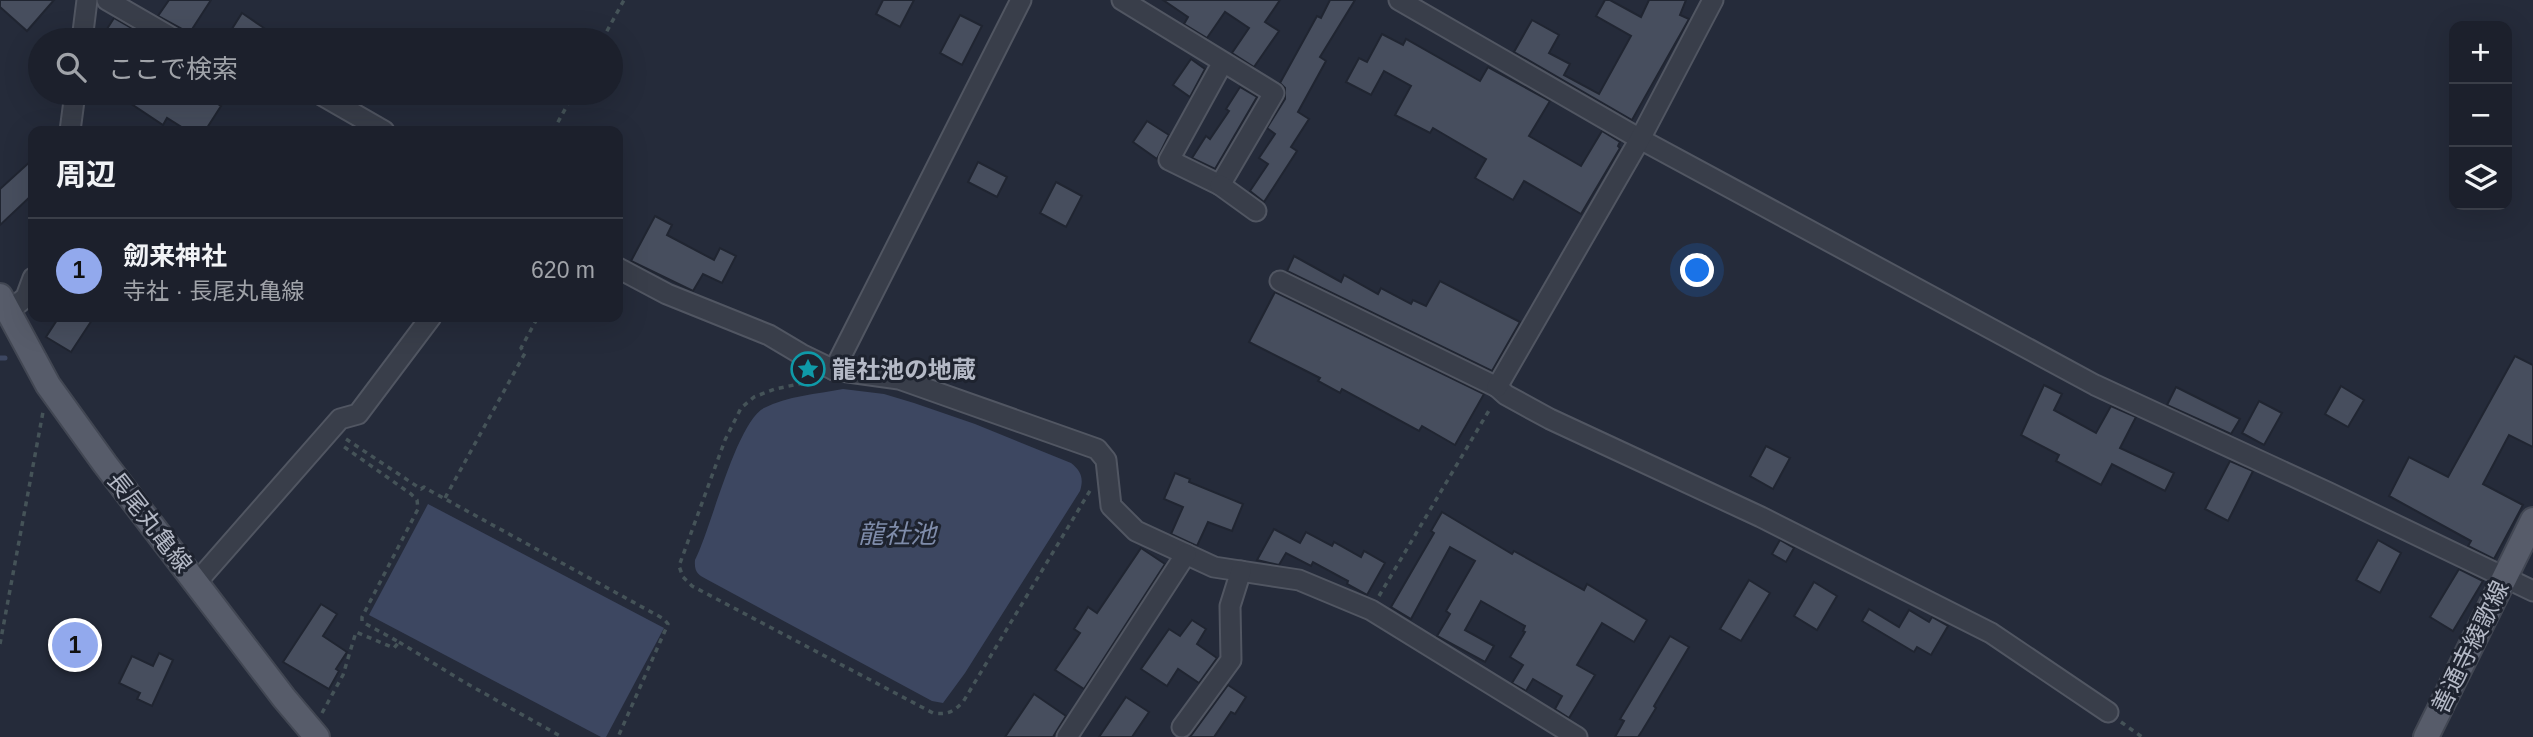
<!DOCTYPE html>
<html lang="ja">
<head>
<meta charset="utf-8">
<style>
	body { margin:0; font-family:Helvetica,"Noto Sans JP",sans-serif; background:#292d38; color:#f1f3f6 }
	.controls { position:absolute; right:21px; top:21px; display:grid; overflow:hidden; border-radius:14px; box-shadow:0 7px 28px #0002 }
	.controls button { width:63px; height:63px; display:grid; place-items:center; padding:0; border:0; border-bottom:2px solid #3a3e48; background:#1c202c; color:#f1f3f6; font:35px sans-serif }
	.you { position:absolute; left:1698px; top:271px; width:24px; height:24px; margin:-18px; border:5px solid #fff; border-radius:50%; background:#1a73e8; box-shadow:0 0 0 10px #1a73e833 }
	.badge { display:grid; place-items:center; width:46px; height:46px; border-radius:50%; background:#92a9ed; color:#111; font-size:23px; font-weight:700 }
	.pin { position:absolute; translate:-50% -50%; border:4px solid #fff; box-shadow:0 2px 7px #0006 }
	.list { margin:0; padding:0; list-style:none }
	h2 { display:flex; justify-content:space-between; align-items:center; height:91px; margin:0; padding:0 28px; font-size:30px }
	h2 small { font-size:23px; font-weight:400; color:#a0a3a9 }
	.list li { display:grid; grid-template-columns:46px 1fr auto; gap:21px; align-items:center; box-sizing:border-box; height:105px; padding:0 28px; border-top:2px solid #3a3e48 }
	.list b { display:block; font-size:26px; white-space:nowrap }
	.list p { margin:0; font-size:23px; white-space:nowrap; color:#a0a3a9 }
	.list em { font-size:23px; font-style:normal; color:#a0a3a9 }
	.icon { flex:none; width:38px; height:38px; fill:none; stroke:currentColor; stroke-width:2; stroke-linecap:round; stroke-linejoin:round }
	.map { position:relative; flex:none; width:2533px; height:737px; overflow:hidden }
	.search { position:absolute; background:#1c202c; box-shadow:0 7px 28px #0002; left:28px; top:28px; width:595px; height:77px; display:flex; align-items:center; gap:18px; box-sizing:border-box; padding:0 24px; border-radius:38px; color:#a0a3a9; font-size:26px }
	.panel { position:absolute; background:#1c202c; box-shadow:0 7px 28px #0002; left:28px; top:126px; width:595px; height:196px; border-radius:14px }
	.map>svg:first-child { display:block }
	.water { fill:#3d4761 }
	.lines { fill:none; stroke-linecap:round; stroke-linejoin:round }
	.stream { stroke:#3d4761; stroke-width:5 }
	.building { fill:#474e5e; stroke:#202531; stroke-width:2 }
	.minor-casing { stroke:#515662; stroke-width:23 }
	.major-casing { stroke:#424753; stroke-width:28 }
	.path { stroke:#455358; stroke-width:3.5; stroke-dasharray:5 5; stroke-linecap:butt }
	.minor { stroke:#393e4a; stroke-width:19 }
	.major { stroke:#575c6a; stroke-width:24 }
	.labels { text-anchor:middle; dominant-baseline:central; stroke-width:6; stroke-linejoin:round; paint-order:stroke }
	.poi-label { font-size:24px; font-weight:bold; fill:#b4b9c6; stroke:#1e232f; text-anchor:start }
	.street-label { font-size:24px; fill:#b4b9c6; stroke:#1e232f }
	.water-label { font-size:26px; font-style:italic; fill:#7f8caa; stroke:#1e232f }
</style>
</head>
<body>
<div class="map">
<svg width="2533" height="737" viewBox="0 0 2533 737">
	<rect width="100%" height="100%" fill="#252b3a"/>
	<g class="water">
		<path d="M 843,389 L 884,394 L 914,403 L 975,424 L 1071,463 C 1081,471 1084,478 1080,491 L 965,673 L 943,703 L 932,701 L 708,580 C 698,575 694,572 695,560 C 711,529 736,423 764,408 C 787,396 817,394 843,389 Z"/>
		<polygon points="428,504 664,628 606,737 601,737 369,615"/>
	</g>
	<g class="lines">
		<polyline class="stream" points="0,358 5,358"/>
	</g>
	<g class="building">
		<polygon points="0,0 54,0 27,31 0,7"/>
		<polygon points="169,0 211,0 187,37 182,29 158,16"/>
		<polygon points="883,0 914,0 900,27 876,14"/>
		<polygon points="1163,0 1280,0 1265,22 1279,31 1254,67 1232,53 1249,28 1225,12 1207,38 1184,24 1188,17"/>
		<polygon points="1330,0 1355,0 1320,57 1326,61 1298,112 1309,119 1291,147 1297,151 1264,202 1250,191 1268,164 1259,158 1275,134 1267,128 1285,99 1285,88 1280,83 1317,16 1321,18"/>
		<polygon points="1605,0 1610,0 1641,17 1649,0 1686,0 1680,15 1689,19 1632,120 1514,52 1532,20 1559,35 1549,53 1570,64 1564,75 1599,94 1631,36 1596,16"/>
		<polygon points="242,13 261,26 281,40 225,40"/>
		<polygon points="960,15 982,26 962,65 940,53"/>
		<polygon points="114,18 152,40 100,40"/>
		<polygon points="1382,34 1403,45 1406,39 1480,81 1488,67 1550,101 1529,136 1581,166 1602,131 1620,142 1618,146 1620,148 1581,214 1524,181 1513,200 1475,178 1486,159 1433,128 1430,133 1395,115 1411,86 1384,71 1371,95 1346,82 1359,58 1367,62"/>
		<polygon points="1191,59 1205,69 1190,97 1173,85"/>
		<polygon points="1240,87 1257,97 1215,169 1192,158 1206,136 1210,139 1229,111 1226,109"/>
		<polygon points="115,93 164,93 178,102 183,93 200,93 221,106 205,131 188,131 167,118 163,125"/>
		<polygon points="1147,121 1169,135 1157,159 1133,142"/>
		<polygon points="33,159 33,194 0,225 0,189"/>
		<polygon points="978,162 1007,177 997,197 968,182"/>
		<polygon points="1056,182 1082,196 1066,227 1040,213"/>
		<polygon points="655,216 672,225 667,235 714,260 720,248 736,256 722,283 703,274 693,291 631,261"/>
		<polygon points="1294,256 1341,282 1344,275 1378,294 1381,288 1411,304 1413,300 1426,306 1440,281 1520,322 1492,371 1287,271"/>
		<polygon points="1275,292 1484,394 1455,445 1422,426 1419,431 1342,389 1340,393 1318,381 1320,378 1249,342"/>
		<polygon points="59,317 94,317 71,352 46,337"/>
		<polygon points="2515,356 2533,365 2533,447 2509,435 2483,484 2523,505 2494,559 2468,546 2471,541 2389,496 2409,457 2448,477"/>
		<polygon points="2044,385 2062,394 2054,410 2096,433 2111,406 2136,417 2120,448 2174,473 2165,491 2112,464 2101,485 2056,461 2059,455 2021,435"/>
		<polygon points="2341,386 2364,400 2348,427 2325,414"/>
		<polygon points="2176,387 2240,419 2231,434 2167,405"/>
		<polygon points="2259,401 2282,413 2264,445 2242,433"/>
		<polygon points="1766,446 1790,458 1773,489 1750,476"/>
		<polygon points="2230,461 2253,471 2228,521 2205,509"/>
		<polygon points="1175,473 1190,479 1189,482 1243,504 1232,531 1208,522 1197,546 1171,534 1183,507 1164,499"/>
		<polygon points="1442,512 1512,554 1514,551 1584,590 1587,584 1647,620 1634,642 1602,623 1577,665 1595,675 1569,718 1555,709 1562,696 1533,679 1526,691 1512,683 1523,665 1510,657 1525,632 1523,631 1525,626 1481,601 1465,630 1494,646 1485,662 1437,636 1450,614 1446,611 1475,561 1450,547 1411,619 1391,607 1434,533 1431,531"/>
		<polygon points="1274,529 1300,543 1306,532 1332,546 1334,542 1361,557 1364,551 1385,563 1367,595 1347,584 1348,581 1313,562 1311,566 1286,553 1279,565 1257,560"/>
		<polygon points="1780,540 1794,548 1786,562 1772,554"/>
		<polygon points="2378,540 2401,553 2380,593 2356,580"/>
		<polygon points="1141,548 1165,564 1084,689 1055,670 1080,633 1074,629 1088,607 1097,613"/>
		<polygon points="2459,569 2483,581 2453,631 2430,617"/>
		<polygon points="1749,580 1770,593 1741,641 1720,629"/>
		<polygon points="1814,582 1837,596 1817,630 1794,616"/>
		<polygon points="321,604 337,614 323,636 347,652 336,669 339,671 329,689 283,662"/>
		<polygon points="1869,609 1899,627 1909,610 1929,622 1932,617 1948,626 1931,655 1917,647 1914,652 1862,621"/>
		<polygon points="1192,620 1206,629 1197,644 1217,658 1199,683 1178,669 1167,686 1141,669 1169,629 1180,636"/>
		<polygon points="1670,636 1689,647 1654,706 1656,708 1642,731 1638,737 1615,737 1624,721 1620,719"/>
		<polygon points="159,653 173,660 152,706 137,699 140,693 119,683 132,656 153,666"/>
		<polygon points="1228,685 1246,697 1235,714 1231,712 1214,737 1190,737"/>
		<polygon points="1034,694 1066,716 1056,732 1053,737 1005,737"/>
		<polygon points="1126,697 1149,712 1132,737 1099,737"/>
	</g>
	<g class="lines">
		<defs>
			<g id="minor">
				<polyline points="107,0 176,40"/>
				<polyline points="1122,0 1274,93 1220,185 1169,160 1223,62"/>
				<polyline points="1399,0 1640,139 2095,385 2329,493 2533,591"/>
				<polyline points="82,40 87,0"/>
				<polyline points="318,93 384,131"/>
				<polyline points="70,131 75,93"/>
				<polyline points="1220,185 1256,211"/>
				<polyline points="618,268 667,294 769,335 801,354 834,370 899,379 1097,449 1106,460 1111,506 1136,531 1214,567 1299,580 1371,610 1577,737"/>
				<polyline points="1280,281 1497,387 1506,395 1550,419 1761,517 1991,633 2108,712"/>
				<polyline points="8,312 26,297 33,278"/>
				<polyline points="834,370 1021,0"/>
				<polyline points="1497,387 1640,139 1713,0"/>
				<polyline points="196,583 340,419 358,414 431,317"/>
				<polyline points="1182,727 1231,660 1230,606 1241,571"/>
				<polyline points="1067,737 1186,554"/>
			</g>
			<g id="major">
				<polyline points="0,296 48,385 105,464 284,698 317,737"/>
				<polyline points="2426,737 2533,520"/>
			</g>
		</defs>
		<use href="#minor" class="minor-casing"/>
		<use href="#major" class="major-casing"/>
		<g class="path">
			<polyline points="602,40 624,0"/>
			<polyline points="553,131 574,93"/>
			<path d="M 813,381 L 775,389 L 754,397 L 741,408 L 725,440 L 679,566 L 683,577 L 692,586 L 933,713 C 947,715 953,712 963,702 L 1091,489"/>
			<polyline points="346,439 421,489 424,487 427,489 664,619 668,624 618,737"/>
			<polyline points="445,498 525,353 521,348 538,317"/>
			<polyline points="1379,596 1491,407"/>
			<polyline points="399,642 464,682 562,737"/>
			<polyline points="0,644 43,412"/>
			<polyline points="322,713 343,675 356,632 394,648 399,642 366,624 362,621 362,617 418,509 417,500 411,494 340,444"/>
			<polyline points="2121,722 2142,737"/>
		</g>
		<use href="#minor" class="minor"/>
		<use href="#major" class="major"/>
	</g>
	<defs>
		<symbol id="sight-ring" viewBox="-11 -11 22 22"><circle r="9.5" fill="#1e232f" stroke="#0f9aa8" stroke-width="1.5"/><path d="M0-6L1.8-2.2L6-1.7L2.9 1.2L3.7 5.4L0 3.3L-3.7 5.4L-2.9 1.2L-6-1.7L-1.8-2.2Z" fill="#0f9aa8"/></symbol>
	</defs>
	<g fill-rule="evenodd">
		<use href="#sight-ring" x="789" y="350" width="38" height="38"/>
	</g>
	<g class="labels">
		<g class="poi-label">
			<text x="832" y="369">龍社池の地蔵</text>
		</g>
		<g class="street-label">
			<text transform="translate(150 522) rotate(52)">長尾丸亀線</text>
			<text transform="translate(2470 647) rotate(-64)">善通寺綾歌線</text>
		</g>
		<g class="water-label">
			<text x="897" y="534">龍社池</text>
		</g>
	</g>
</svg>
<div class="controls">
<button>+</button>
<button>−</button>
<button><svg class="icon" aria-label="layers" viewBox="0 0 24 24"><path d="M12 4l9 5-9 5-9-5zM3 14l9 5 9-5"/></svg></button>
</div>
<div class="you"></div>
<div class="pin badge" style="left:75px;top:645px">1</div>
<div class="search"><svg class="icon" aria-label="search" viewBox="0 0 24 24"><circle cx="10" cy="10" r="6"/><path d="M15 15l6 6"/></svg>ここで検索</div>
<section class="panel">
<h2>周辺<small></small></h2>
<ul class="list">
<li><span class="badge">1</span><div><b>劒来神社</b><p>寺社 · 長尾丸亀線</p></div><em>620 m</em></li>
</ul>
</section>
</div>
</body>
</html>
